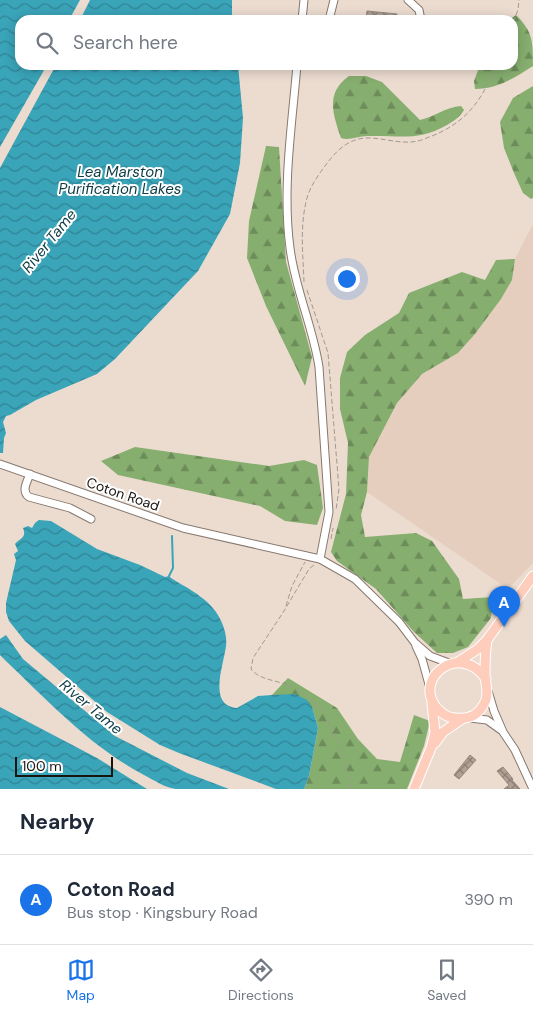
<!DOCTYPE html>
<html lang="en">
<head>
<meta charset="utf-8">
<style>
	body { margin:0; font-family:"DM Sans",sans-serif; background:#f6f6f7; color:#1f2937 }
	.scale { position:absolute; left:15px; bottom:12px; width:98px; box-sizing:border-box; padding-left:5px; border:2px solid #191410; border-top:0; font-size:14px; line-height:18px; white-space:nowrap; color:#191410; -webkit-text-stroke:4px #fff; paint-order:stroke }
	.you { position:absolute; left:346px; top:278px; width:18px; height:18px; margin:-12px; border:4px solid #fff; border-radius:50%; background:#1a73e8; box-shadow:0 0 0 8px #1a73e833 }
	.badge { display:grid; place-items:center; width:32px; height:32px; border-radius:50%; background:#1a73e8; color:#fff; font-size:16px; font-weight:700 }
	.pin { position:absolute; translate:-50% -41px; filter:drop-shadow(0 1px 2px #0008) }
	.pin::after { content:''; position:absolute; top:26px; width:18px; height:15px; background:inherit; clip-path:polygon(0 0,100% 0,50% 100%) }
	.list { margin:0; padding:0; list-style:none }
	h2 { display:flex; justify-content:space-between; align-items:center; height:65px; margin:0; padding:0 20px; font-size:21px }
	h2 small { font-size:16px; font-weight:400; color:#747a83 }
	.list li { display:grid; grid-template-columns:32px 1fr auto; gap:15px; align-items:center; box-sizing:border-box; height:90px; padding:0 20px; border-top:1px solid #e0e1e3 }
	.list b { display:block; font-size:19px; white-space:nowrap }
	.list p { margin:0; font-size:16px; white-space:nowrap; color:#747a83 }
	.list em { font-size:16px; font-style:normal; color:#747a83 }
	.icon { flex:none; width:28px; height:28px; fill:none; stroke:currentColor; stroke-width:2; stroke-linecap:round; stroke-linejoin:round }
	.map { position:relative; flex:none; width:533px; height:789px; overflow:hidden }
	.search { position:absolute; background:#fff; box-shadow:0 2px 12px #0003; left:15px; right:15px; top:15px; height:55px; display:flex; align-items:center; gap:12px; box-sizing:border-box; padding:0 18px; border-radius:15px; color:#747a83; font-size:19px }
	.sheet { height:155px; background:#fff }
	nav { display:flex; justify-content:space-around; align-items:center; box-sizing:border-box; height:70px; border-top:1px solid #e0e1e3; background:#fff; font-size:14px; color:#747a83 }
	nav a { display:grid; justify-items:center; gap:2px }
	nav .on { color:#1a73e8 }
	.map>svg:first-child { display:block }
	.built { fill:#e5cebd }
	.forest { fill:url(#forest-firs) }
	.water { fill:url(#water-waves) }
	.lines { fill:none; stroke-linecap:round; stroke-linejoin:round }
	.stream { stroke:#3aa4b9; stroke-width:2 }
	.building { fill:url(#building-cross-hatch); stroke:#96877c }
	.minor-casing { stroke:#87786e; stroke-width:9 }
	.major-casing { stroke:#fff; stroke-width:11 }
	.path { stroke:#a4988f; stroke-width:1; stroke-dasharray:5 2.5; stroke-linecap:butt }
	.minor { stroke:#fff; stroke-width:7 }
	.major { stroke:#fecdbb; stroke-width:9 }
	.labels { text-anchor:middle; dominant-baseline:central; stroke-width:4; stroke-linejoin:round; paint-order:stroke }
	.street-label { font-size:14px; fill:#191410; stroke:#fff }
	.water-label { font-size:15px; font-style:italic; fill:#0c3c45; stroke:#fff }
</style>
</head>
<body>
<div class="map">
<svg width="533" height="789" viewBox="0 0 533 789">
	<defs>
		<pattern id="forest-firs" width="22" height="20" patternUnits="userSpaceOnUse" patternTransform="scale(1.25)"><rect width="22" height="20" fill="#86ae6f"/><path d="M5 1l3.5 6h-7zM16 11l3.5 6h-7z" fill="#6d8c5a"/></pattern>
		<pattern id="water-waves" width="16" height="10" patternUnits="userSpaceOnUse" patternTransform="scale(1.25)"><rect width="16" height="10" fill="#3aa4b9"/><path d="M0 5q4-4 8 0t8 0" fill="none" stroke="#308495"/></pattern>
		<pattern id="building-cross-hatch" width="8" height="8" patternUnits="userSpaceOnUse" patternTransform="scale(1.25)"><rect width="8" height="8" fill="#af9f94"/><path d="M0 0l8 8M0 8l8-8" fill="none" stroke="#8e8077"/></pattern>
	</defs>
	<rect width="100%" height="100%" fill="#ecdcd0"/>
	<polygon class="built" points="533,224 533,563 508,589 367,492 369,457 397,403 422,374 458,353 475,334 501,299 512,280 515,259"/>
	<g class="forest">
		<path d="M 516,15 C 533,32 533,41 533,66 C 514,78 498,89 475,89 L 474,81 L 480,65 L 513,65 L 513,20 L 509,20 Z"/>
		<path d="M 349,76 L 366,76 L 382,82 L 420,120 C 434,117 446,107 461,106 L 464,110 C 460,117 455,120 447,125 C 417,142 399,135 367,136 C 358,136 349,141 341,138 C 333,114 325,93 349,76 Z"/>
		<polygon points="533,86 533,198 531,199 523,193 514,173 504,148 500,122 513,98"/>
		<polygon points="266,146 279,147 286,262 312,357 305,386 266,306 247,258 249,221"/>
		<polygon points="515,259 512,280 501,299 475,334 458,353 422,374 397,403 369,457 367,492 361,515 365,537 416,533 432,541 459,579 463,599 493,597 491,618 468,647 453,653 437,653 414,632 376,589 337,561 331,552 346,494 348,443 340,409 340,378 347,352 365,335 399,313 409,293 462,272 485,280 496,260"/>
		<polygon points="135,447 269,466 304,460 317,465 323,508 317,525 285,521 260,506 118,475 101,461"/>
		<polygon points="288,678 337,708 358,739 377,759 400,762 414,715 430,721 424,746 407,789 304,789 309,776 318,728 312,707 272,695"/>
	</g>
	<g class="water">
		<polygon points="0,0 80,0 69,20 20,20 20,65 47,65 0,147"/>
		<polygon points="90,0 232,0 232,20 80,20"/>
		<polygon points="56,65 238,65 243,118 240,163 230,214 198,271 115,359 97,374 36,400 10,415 6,416 3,422 6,433 4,438 3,453 0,453 0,168"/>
		<path d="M 39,520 L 51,521 L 97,549 L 140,565 L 165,577 L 169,576 L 171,578 C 190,590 213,600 222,623 C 225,630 227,638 226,646 C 224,664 207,706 237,708 L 258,696 L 272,695 L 295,694 L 307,700 L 312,707 L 318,728 L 309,776 L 304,789 L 276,789 L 179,753 L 160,745 L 107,712 L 25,641 L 9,621 L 6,612 L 6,603 L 16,560 L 14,554 L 18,551 L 15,544 C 20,538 27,538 23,528 L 28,526 L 32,528 L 35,523 Z"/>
		<path d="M 6,635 L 23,659 L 115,736 L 187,773 L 229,789 C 212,789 193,789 176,789 C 165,788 154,780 144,775 C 91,747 50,703 7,662 L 0,655 L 0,639 Z"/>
		<polygon points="0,707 97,758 147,789 0,789"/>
	</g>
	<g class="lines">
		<polyline class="stream" points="169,576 173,568 172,536"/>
	</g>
	<g class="building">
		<polygon points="367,11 397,14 397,20 366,20"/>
		<polygon points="470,755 476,760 459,779 454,775"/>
		<polygon points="503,767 513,779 512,780 520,789 504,789 509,785 497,771"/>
	</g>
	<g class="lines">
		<defs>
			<g id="minor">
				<polyline points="408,0 419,10 421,20"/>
				<polyline points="302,20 304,0"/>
				<polyline points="329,20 334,0"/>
				<path d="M 297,65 C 292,125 282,188 290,248 C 295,289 313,327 319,367 L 329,512 L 320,559"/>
				<polyline points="0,464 183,528 320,559 355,579 399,622 415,643 430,656 449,663"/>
				<path d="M 30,474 C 27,482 21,491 29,497 L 70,508 L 91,519"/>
				<polyline points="416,646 422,659 430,688"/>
				<polyline points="488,691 494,711 503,732 515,750 533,789"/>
				<polyline points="470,718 487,720 501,730"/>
			</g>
			<g id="major">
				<polyline points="458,662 478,649 487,640 533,576"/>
				<path d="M 486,679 C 460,641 413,678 436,707 C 441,713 447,718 455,718 C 465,719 473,718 480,710 C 491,696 486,690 485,675 C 485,663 485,652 487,640"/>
				<polyline points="435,743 443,732 462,719"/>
				<polyline points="414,789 431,748 435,733 432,703"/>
			</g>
		</defs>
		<use href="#minor" class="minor-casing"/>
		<use href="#major" class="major-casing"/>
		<g class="path">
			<polyline points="513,22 518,10 519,0"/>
			<path d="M 304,282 C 303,255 300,228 306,202 C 309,187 319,174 328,162 C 337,150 349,139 365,138 C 382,137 400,145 418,141 C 423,140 428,137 432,136 C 467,122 483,99 496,65"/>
			<polyline points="307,290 328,353 339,489 336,510"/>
			<polyline points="331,539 333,528"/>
			<path d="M 314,565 L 309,569 L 284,611 L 253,658 L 251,669 C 260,680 275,680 288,685 C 331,702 342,749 351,789"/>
			<polyline points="286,606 292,586 305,562"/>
		</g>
		<use href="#minor" class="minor"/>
		<use href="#major" class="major"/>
	</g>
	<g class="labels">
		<g class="street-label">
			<text transform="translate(123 494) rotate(19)">Coton Road</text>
		</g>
		<g class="water-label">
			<text x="120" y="172">Lea Marston<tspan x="120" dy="17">Purification Lakes</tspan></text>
			<text transform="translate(49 241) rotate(-51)">River Tame</text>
			<text transform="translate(91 707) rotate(40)">River Tame</text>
		</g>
	</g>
</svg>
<div class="scale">100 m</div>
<div class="you"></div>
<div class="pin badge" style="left:504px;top:627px">A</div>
<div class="search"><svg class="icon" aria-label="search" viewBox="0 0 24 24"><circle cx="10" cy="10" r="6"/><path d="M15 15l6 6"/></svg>Search here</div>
</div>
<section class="sheet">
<h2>Nearby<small></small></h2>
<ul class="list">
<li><span class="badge">A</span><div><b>Coton Road</b><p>Bus stop · Kingsbury Road</p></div><em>390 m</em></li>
</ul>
</section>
<nav>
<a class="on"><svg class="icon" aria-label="map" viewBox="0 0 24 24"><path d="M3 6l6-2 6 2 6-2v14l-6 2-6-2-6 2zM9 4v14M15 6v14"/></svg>Map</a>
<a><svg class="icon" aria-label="directions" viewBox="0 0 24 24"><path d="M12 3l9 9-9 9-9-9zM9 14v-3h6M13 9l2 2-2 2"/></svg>Directions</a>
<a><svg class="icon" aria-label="saved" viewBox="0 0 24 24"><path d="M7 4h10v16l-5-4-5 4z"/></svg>Saved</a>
</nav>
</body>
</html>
